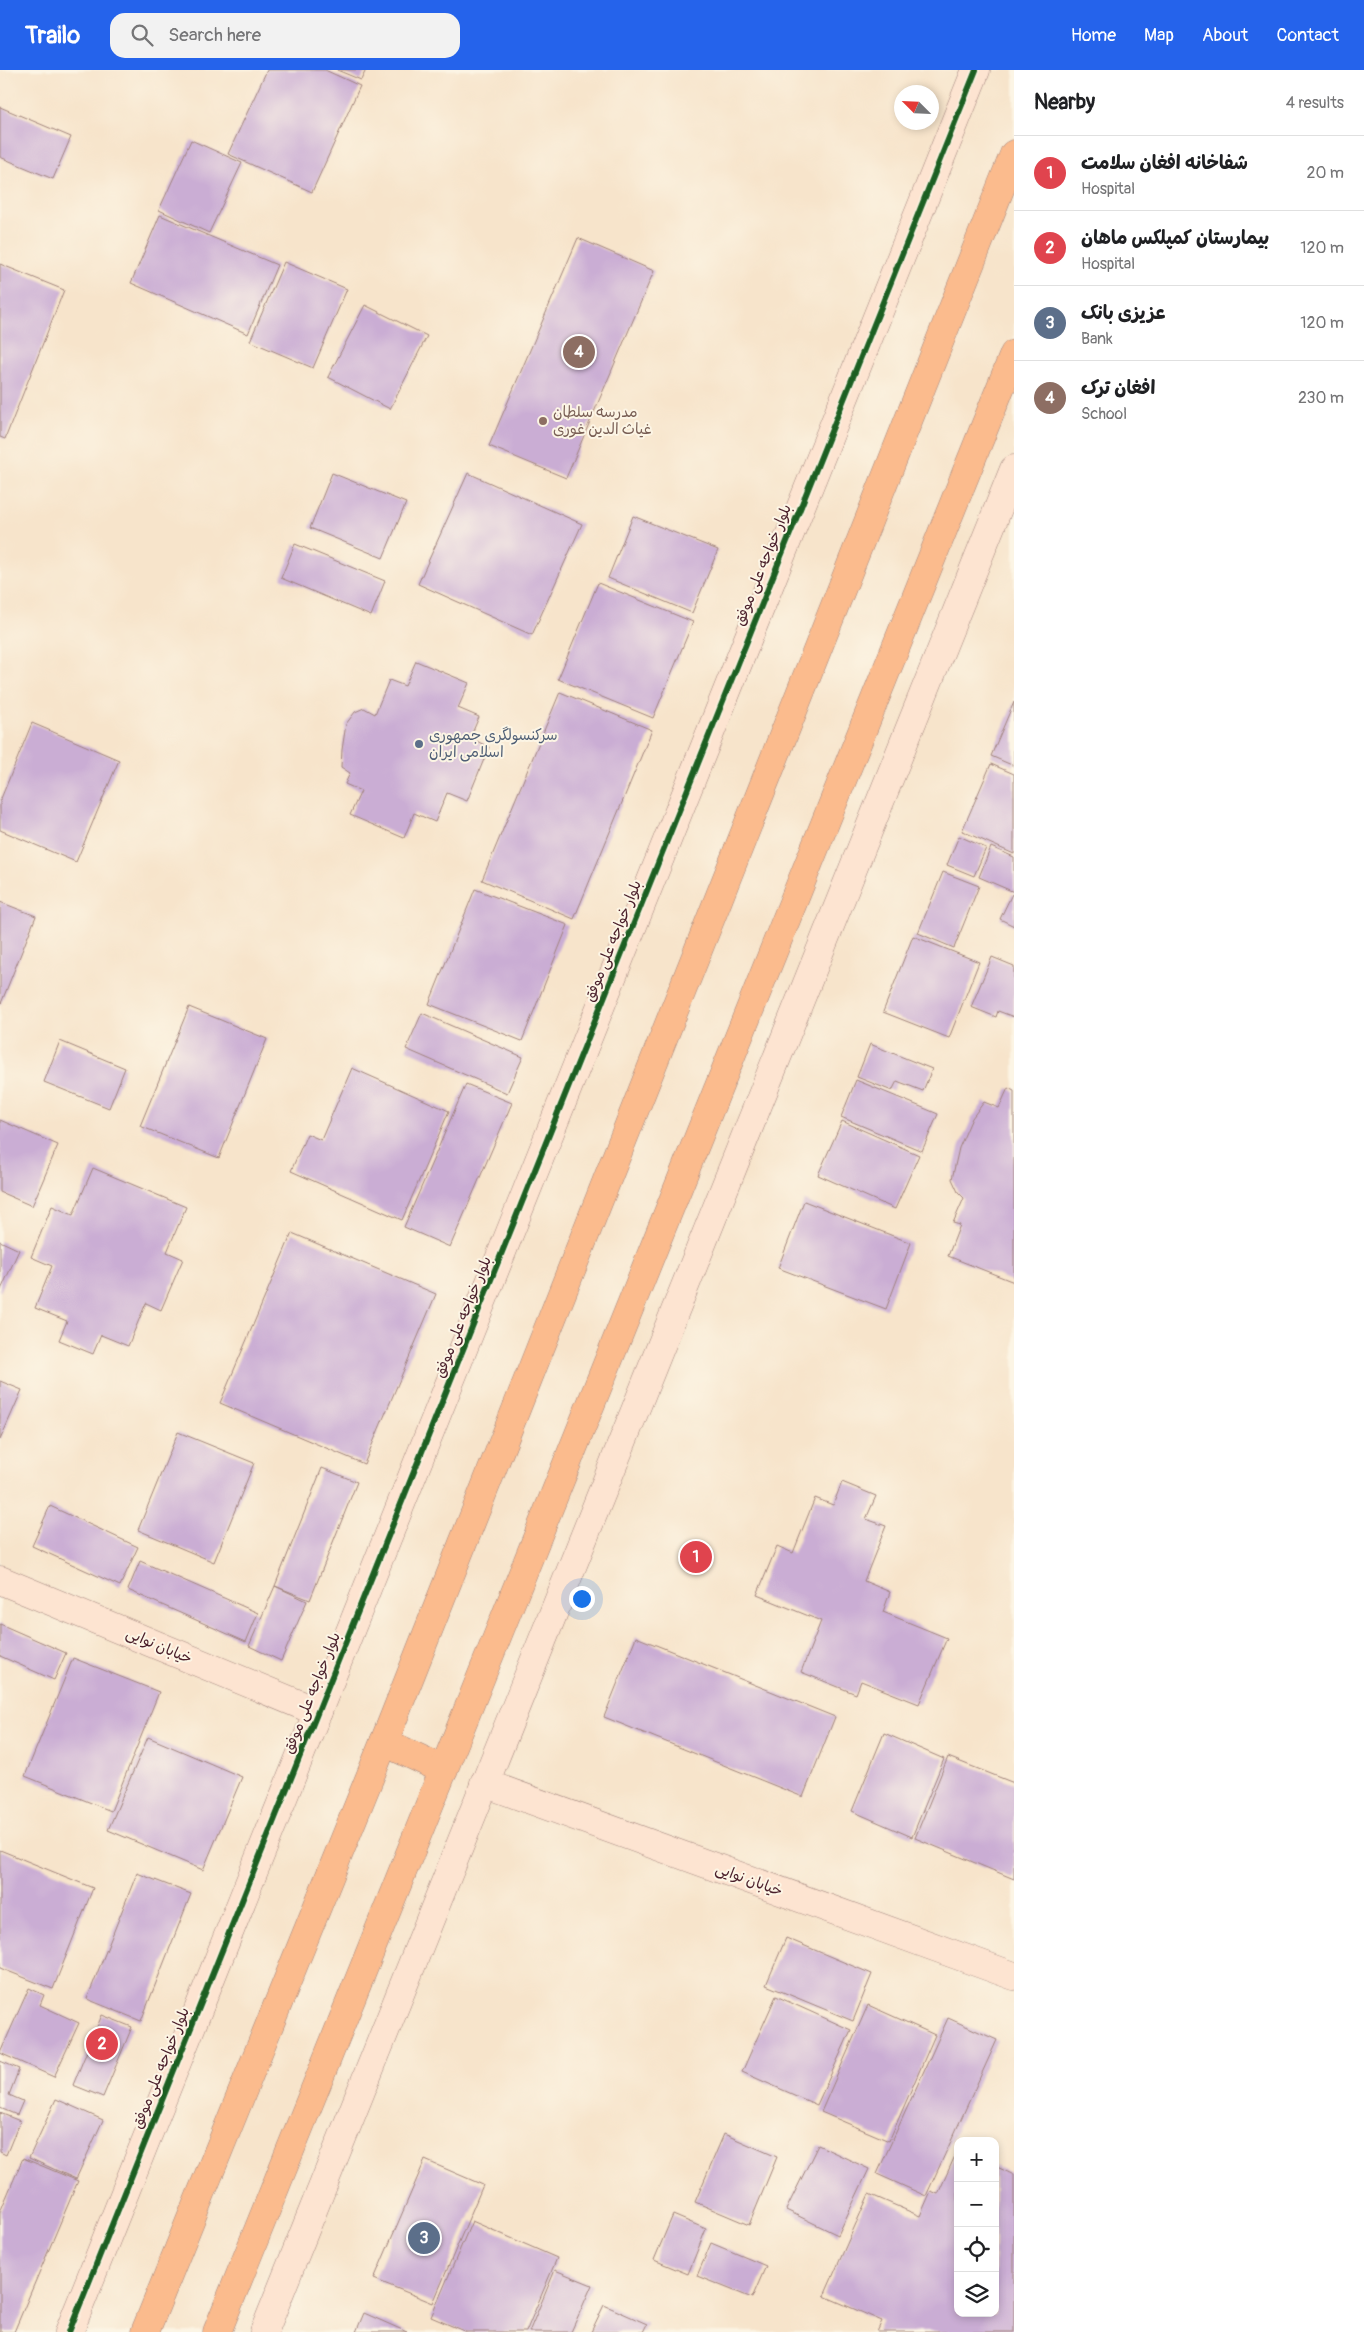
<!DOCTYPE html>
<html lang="en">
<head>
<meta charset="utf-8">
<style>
	body { margin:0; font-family:Pangolin,"Playpen Sans Arabic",sans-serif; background:#f2f2f2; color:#202124 }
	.controls { position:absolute; right:15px; bottom:15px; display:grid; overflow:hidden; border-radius:10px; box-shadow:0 2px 8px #0003 }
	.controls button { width:45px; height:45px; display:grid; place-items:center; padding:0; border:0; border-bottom:1px solid #e0e0e0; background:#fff; color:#202124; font:25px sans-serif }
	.compass { position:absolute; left:894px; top:15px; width:45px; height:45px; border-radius:50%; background:#fff; box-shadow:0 2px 8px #0003; rotate:294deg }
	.you { position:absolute; left:581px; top:1528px; width:18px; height:18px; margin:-12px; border:4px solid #fff; border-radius:50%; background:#1a73e8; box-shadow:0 0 0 8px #1a73e833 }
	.badge { display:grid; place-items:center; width:32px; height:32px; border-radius:50%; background:#2563eb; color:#fff; font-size:16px; font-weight:700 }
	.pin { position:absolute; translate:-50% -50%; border:2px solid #fff; box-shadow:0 1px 5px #0006 }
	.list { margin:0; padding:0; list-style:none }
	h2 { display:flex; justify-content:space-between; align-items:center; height:65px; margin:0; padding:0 20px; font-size:21px }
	h2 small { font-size:16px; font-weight:400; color:#757577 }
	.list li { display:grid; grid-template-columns:32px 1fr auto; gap:15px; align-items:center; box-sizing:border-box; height:75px; padding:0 20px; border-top:1px solid #e0e0e0 }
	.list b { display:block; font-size:19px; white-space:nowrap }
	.list p { margin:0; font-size:16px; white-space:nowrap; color:#757577 }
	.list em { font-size:16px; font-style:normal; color:#757577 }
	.icon { flex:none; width:28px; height:28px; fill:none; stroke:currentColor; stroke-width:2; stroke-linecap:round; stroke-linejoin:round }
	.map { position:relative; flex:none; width:1014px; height:2262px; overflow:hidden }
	header { display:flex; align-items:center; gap:30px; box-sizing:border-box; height:70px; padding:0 25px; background:#2563eb; color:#fff }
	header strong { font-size:24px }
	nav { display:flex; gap:28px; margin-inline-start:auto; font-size:18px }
	.search { width:350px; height:45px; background:#f2f2f2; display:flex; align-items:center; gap:12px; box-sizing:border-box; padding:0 18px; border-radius:15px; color:#757577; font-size:19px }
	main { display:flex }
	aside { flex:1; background:#fff }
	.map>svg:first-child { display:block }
	.building { fill:#caadd4 }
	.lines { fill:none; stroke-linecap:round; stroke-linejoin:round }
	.secondary-casing { stroke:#a0827b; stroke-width:29 }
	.highway-casing { stroke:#a0827b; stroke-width:29 }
	.secondary { stroke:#fde4d1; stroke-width:28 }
	.highway { stroke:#fbbb8d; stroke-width:28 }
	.cycleway-casing { stroke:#fcf5e5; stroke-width:9 }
	.cycleway { stroke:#1b5e20; stroke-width:6 }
	.education-dot { fill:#8d6e63; stroke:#fcf5e5; stroke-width:2 }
	.service-dot { fill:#5c6f8a; stroke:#fcf5e5; stroke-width:2 }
	.labels { text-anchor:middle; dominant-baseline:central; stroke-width:4; stroke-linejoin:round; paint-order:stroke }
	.education-label { font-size:15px; fill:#785e54; stroke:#fcf5e5; text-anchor:start }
	.street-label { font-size:15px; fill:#4a1f2b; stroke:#fcf5e5 }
	.service-label { font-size:15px; fill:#4e5e75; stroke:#fcf5e5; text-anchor:start }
</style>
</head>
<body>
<header>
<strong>Trailo</strong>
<div class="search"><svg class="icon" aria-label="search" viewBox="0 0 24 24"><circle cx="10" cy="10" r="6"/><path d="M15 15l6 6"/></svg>Search here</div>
<nav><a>Home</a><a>Map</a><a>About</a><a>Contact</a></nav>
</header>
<main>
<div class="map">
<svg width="1014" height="2262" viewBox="0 0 1014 2262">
	<rect width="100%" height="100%" fill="#fcf5e5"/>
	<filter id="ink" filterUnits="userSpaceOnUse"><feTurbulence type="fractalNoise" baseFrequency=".02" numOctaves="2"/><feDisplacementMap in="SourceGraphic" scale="10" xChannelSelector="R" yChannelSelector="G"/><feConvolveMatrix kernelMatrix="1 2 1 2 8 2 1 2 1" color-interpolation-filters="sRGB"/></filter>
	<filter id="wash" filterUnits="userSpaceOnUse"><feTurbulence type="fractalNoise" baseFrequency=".0096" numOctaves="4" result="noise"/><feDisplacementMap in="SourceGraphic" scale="20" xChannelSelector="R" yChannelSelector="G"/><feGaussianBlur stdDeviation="1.12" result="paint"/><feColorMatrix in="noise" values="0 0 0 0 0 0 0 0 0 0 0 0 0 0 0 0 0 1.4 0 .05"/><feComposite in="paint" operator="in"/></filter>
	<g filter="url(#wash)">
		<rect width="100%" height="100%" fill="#f7e4cb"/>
		<g id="blocks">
			<g class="building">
				<polygon points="267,0 325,0 360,16 312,122 228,84"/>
				<polygon points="337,0 366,0 361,10"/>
				<polygon points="0,37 71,67 53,109 0,87"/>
				<polygon points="191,70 242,93 209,163 159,140"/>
				<polygon points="160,145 277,195 248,264 131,213"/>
				<polygon points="578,168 654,201 566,408 489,376"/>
				<polygon points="284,192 347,219 313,298 250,271"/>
				<polygon points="0,194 64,220 5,369 0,367"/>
				<polygon points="365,235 427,266 390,339 328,307"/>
				<polygon points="332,403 406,433 383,488 310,458"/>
				<polygon points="468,403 582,454 532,565 418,514"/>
				<polygon points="633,446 718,480 692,543 608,508"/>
				<polygon points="295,474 385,511 371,546 281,508"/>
				<polygon points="598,513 693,552 653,648 558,609"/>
				<polygon points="416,591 469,613 458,638 479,647 470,668 489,677 467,731 447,723 435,752 414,743 404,768 350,745 361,721 345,714 350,703 341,697 342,680 346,654 355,642 364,638 375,644 389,610 405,616"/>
				<polygon points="560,622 652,660 574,849 482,810"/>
				<polygon points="1014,632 1014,696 991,686"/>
				<polygon points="32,653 119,690 76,792 0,760 0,731"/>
				<polygon points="991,694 1014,704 1014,784 962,761"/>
				<polygon points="959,766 986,778 974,806 947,795"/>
				<polygon points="991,777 1014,787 1014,822 979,807"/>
				<polygon points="943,802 979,816 954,878 918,863"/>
				<polygon points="475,819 568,855 522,971 429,934"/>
				<polygon points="1012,824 1014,825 1014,856 1000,849"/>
				<polygon points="0,832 36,846 0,936"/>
				<polygon points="913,866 979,892 949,968 883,942"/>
				<polygon points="992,887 1014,896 1014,947 998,941 996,947 971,937"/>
				<polygon points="189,937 267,969 219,1088 140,1056"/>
				<polygon points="422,943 523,987 507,1023 406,979"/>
				<polygon points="60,971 125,998 109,1038 44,1012"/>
				<polygon points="870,974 932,999 923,1021 897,1011 892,1021 857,1007"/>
				<polygon points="352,998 449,1041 402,1150 291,1101 307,1064 321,1070"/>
				<polygon points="856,1010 938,1044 922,1081 841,1047"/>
				<polygon points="466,1014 512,1033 450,1177 404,1157"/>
				<polygon points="1008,1018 1014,1021 1014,1212 948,1186 960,1155 953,1153 964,1128 958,1122 952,1109 959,1078 972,1048 984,1032 999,1038"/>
				<polygon points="0,1050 58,1075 32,1136 0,1122"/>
				<polygon points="842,1051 919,1085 895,1139 818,1105"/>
				<polygon points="93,1098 186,1137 167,1182 183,1189 161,1240 146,1233 128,1276 101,1265 93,1284 59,1270 67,1251 35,1238 52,1196 31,1187 52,1136 73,1145"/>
				<polygon points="804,1131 911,1173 886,1239 778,1198"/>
				<polygon points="292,1163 436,1224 364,1394 220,1333"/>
				<polygon points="0,1171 19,1180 0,1222"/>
				<polygon points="0,1311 22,1320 0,1370"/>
				<polygon points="178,1362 254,1393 214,1492 138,1460"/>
				<polygon points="322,1398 357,1412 310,1530 275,1516"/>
				<polygon points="842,1412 876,1426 866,1449 886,1456 864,1511 890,1522 883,1542 947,1568 919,1634 861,1611 856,1624 801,1602 821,1551 757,1525 777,1476 793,1483 815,1428 833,1435"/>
				<polygon points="50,1436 138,1477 120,1516 32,1476"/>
				<polygon points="140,1491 258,1543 246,1572 128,1520"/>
				<polygon points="275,1516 307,1531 281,1591 249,1576"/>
				<polygon points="0,1554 66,1583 54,1610 0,1586"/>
				<polygon points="636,1567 835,1647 803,1727 604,1647"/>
				<polygon points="73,1588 159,1622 111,1741 25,1706"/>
				<polygon points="884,1663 944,1689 912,1767 852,1741"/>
				<polygon points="148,1667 242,1707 203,1800 108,1760"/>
				<polygon points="948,1687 1014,1713 1014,1809 915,1768"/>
				<polygon points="0,1780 93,1818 53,1919 0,1898"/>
				<polygon points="137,1803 191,1824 141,1951 87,1929"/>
				<polygon points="786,1868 872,1904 853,1951 766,1915"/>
				<polygon points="29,1918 44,1925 40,1935 79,1953 54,2007 0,1983"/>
				<polygon points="776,1926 851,1960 817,2035 742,2002"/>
				<polygon points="868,1935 935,1965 889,2071 821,2042"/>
				<polygon points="102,1945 132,1957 103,2027 73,2015"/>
				<polygon points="948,1948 997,1970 926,2126 877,2104"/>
				<polygon points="0,1991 19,1999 9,2025 23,2031 17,2045 0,2038"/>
				<polygon points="56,2029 103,2050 76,2109 29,2088"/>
				<polygon points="0,2043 20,2051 6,2085 0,2082"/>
				<polygon points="724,2064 777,2087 749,2155 695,2132"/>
				<polygon points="818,2075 869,2099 838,2165 786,2140"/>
				<polygon points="958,2079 958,2243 995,2243 995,2096 1014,2105 1014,2262 877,2262 882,2251 824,2226 869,2124 920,2146 931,2121 938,2124"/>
				<polygon points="23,2088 78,2111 14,2262 0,2262 0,2142"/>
				<polygon points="425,2090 483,2115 433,2233 374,2209"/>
				<polygon points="673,2145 706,2159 688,2204 654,2190"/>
				<polygon points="472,2151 557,2188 526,2262 466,2262 431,2247"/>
				<polygon points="711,2173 766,2196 752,2228 697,2206"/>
				<polygon points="555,2200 592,2215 571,2262 529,2262"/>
				<polygon points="604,2235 647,2254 643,2262 591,2262"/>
				<polygon points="364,2243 407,2262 356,2262"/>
			</g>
		</g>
	</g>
	<g filter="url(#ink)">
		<use href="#blocks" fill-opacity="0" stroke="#a0827b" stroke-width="1"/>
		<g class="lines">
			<defs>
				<g id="secondary">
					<polyline points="0,1510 318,1642"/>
					<polyline points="484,1713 1014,1906"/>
					<polyline points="69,2262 976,0"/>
					<polyline points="264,2262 1014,399"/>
				</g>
				<g id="highway">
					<polyline points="384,1672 444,1700"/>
					<polyline points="145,2262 384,1672 1014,84"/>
					<polyline points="217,2262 1014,284"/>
				</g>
			</defs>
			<use href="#secondary" class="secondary-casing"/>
			<use href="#highway" class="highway-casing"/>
			<use href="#secondary" class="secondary"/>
			<use href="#highway" class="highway"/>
			<defs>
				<polyline id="cycleway" points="69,2262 976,0"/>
			</defs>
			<use href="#cycleway" class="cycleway-casing"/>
			<use href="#cycleway" class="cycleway"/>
		</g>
	</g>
	<circle class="education-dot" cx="543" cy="351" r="5"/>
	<circle class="service-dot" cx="419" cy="674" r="5"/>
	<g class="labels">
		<g class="education-label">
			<text x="553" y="342">مدرسه سلطان<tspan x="553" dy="17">غیاث الدین غوری</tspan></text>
		</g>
		<g class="street-label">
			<text transform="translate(763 495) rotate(-68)">بلوار خواجه علی موفق</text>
			<text transform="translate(613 871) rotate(-68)">بلوار خواجه علی موفق</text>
			<text transform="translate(463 1247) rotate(-68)">بلوار خواجه علی موفق</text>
			<text transform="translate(159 1576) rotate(23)">خیابان نوایی</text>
			<text transform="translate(312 1623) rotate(-68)">بلوار خواجه علی موفق</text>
			<text transform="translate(749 1810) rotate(20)">خیابان نوایی</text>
			<text transform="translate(161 1998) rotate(-68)">بلوار خواجه علی موفق</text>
		</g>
		<g class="service-label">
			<text x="429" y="665">سرکنسولگری جمهوری<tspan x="429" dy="17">اسلامی ایران</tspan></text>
		</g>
	</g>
</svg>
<div class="controls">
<button>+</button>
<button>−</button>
<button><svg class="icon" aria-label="locate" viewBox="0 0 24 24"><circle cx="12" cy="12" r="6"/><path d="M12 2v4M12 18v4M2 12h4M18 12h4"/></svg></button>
<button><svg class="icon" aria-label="layers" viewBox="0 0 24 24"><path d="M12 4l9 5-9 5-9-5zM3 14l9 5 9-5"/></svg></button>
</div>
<svg class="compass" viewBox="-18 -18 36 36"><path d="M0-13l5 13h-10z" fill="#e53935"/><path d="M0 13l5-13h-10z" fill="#757577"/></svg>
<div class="you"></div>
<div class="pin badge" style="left:696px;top:1487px;background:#e0444e">1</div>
<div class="pin badge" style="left:102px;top:1974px;background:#e0444e">2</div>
<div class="pin badge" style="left:424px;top:2168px;background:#5c6f8a">3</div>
<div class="pin badge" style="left:579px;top:282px;background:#8d6e63">4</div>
</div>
<aside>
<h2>Nearby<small>4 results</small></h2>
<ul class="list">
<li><span class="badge" style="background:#e0444e">1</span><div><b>شفاخانه افغان سلامت</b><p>Hospital</p></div><em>20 m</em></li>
<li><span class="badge" style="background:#e0444e">2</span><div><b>بیمارستان کمپلکس ماهان</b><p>Hospital</p></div><em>120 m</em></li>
<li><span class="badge" style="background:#5c6f8a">3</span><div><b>عزیزی بانک</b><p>Bank</p></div><em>120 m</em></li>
<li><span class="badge" style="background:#8d6e63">4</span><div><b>افغان ترک</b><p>School</p></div><em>230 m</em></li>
</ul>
</aside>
</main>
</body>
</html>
